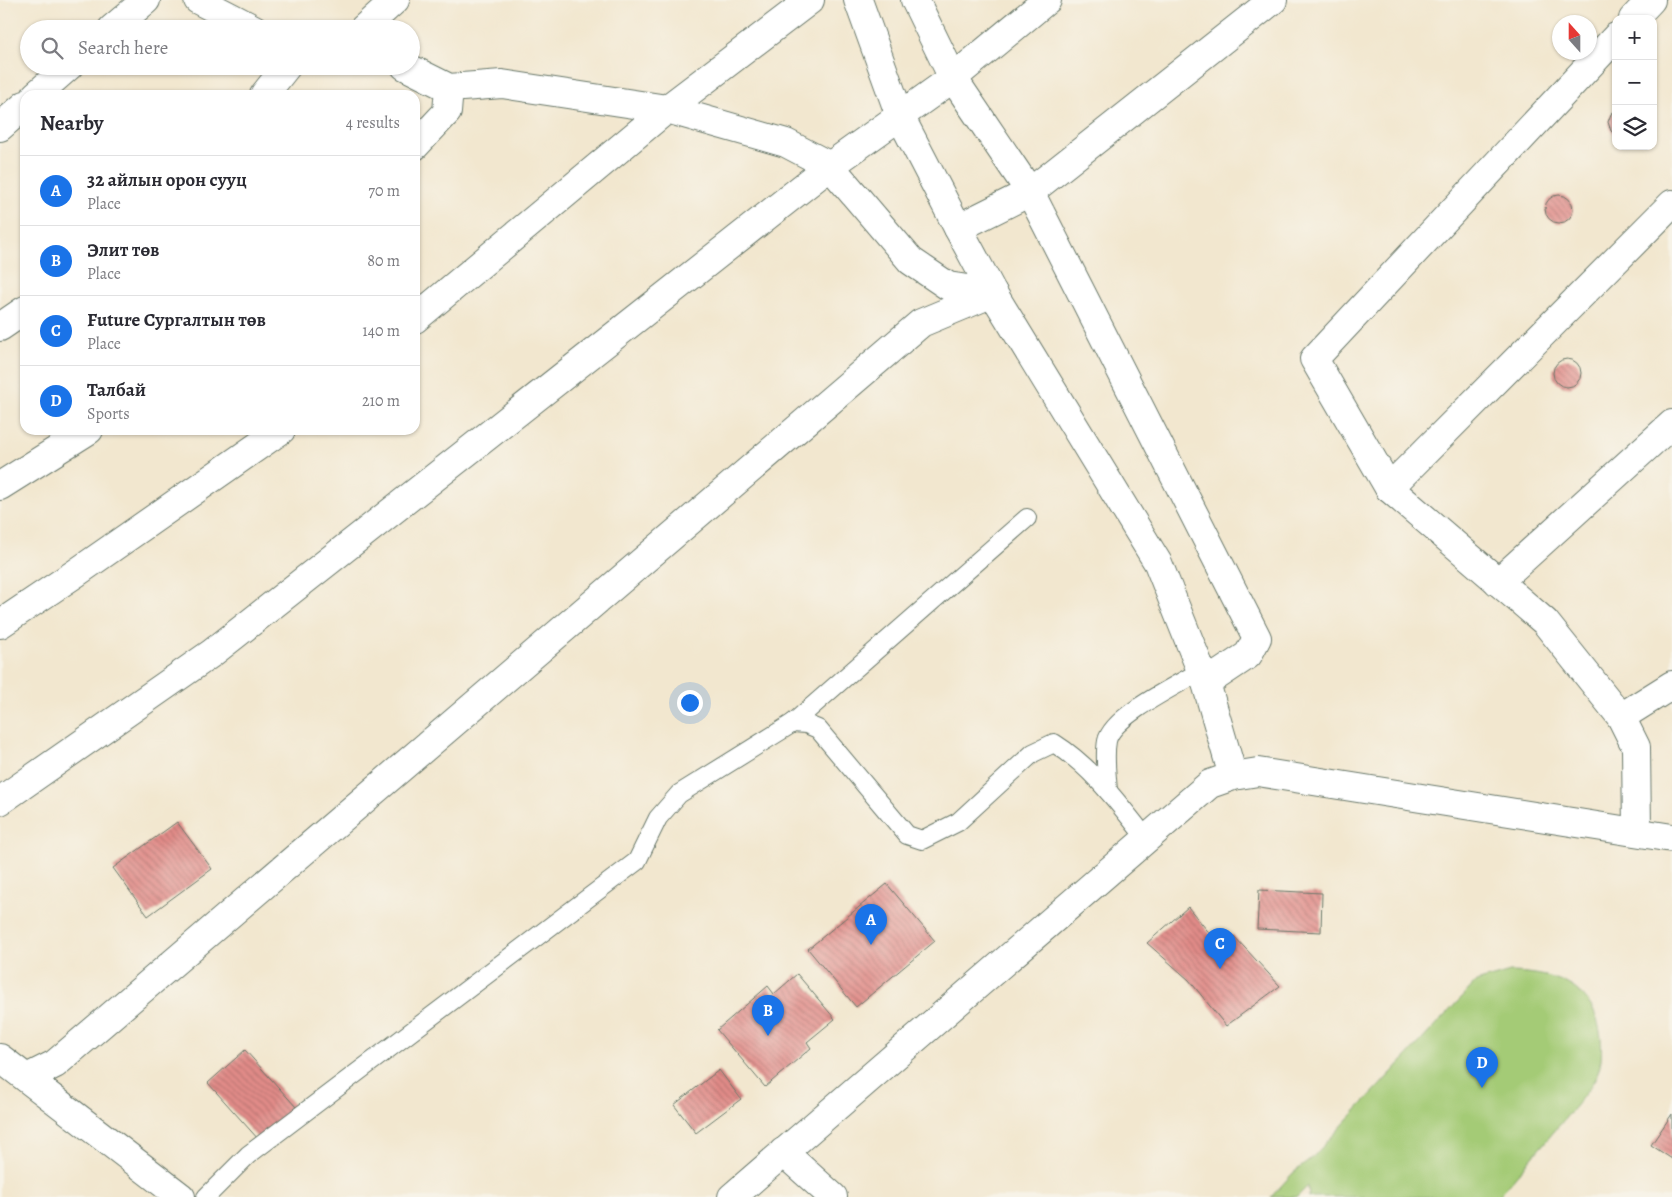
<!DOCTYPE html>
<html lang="en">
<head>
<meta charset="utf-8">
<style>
	body { margin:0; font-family:Alegreya,serif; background:#f7f7f7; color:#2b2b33 }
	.controls { position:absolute; right:15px; top:15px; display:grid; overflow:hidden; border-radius:10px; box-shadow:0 1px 4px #0004 }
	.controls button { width:45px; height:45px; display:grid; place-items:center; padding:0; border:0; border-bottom:1px solid #e1e1e2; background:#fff; color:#2b2b33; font:25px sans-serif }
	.compass { position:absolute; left:1552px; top:15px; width:45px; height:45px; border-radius:50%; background:#fff; box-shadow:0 1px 4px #0004; rotate:339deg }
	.you { position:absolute; left:689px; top:702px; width:18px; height:18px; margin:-12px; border:4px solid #fff; border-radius:50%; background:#1a73e8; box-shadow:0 0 0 8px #1a73e833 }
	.badge { display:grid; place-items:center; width:32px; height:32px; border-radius:50%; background:#1a73e8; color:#fff; font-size:16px; font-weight:700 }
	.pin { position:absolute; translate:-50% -41px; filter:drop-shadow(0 1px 2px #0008) }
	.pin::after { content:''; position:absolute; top:26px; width:18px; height:15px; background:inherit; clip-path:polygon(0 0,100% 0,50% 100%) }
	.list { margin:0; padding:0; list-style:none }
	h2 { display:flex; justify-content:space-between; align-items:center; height:65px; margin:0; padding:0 20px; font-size:21px }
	h2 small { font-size:16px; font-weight:400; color:#7c7c81 }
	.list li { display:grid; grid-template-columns:32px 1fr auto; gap:15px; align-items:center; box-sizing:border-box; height:70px; padding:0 20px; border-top:1px solid #e1e1e2 }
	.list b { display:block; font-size:19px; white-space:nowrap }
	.list p { margin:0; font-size:16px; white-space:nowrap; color:#7c7c81 }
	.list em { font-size:16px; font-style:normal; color:#7c7c81 }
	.icon { flex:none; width:28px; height:28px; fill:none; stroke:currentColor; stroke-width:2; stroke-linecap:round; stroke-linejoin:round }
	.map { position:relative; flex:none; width:1672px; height:1197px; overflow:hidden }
	.search { position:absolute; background:#fff; box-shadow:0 1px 4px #0004; left:20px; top:20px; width:400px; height:55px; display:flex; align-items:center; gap:12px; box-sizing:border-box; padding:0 18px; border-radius:28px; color:#7c7c81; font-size:19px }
	.panel { position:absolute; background:#fff; box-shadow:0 1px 4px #0004; left:20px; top:90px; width:400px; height:345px; border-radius:15px }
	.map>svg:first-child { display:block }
	.grass { fill:#a4cb76; stroke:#628455 }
	.building { fill:url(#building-back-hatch) }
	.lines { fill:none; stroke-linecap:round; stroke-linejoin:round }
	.service-casing { stroke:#69786a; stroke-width:20 }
	.minor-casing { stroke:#69786a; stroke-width:30 }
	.tertiary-casing { stroke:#69786a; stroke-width:30 }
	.service { stroke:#fff; stroke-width:18 }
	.minor { stroke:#fff; stroke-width:28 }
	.tertiary { stroke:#fff; stroke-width:28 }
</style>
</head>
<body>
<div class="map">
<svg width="1672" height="1197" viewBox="0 0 1672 1197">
	<defs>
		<pattern id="building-back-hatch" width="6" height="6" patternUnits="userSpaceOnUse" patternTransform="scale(1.25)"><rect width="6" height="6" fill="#e18b88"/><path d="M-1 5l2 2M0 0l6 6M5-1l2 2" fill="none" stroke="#b67370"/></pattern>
	</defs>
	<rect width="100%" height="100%" fill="#f7f3e8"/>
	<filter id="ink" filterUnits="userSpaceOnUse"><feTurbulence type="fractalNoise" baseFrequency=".02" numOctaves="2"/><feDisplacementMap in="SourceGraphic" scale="10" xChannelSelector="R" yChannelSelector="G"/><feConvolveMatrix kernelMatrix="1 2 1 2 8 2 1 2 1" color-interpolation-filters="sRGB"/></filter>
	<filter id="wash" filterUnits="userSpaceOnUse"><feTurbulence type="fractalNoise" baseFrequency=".0096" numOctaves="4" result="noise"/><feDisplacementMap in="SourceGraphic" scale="20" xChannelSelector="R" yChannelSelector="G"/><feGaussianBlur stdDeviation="1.12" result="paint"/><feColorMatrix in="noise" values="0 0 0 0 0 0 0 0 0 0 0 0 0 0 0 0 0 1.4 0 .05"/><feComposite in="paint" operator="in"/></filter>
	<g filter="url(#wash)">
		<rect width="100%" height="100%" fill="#f2e7cf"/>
		<path class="grass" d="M 1510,972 C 1557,973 1595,986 1601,1038 C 1602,1049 1602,1065 1597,1075 C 1587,1094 1571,1111 1558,1127 C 1538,1150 1518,1174 1498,1197 L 1309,1197 L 1308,1186 L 1297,1197 L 1271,1197 L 1293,1173 L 1310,1160 L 1476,982 Z"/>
		<g id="blocks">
			<g class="building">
				<polygon points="1616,110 1616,135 1611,131 1608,122 1611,114"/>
				<circle cx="1559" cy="209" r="14"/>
				<circle cx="1567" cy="373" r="14"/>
				<polygon points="177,822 212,869 148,916 113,868"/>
				<polygon points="887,884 935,941 856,1007 808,949"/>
				<polygon points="1259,890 1322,893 1321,932 1257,929"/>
				<polygon points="1188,907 1216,941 1233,935 1280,986 1226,1026 1189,980 1147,943"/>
				<polygon points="797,974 835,1019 807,1042 811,1048 765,1087 717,1030 768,986 774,994"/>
				<polygon points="245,1050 296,1107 259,1140 208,1083"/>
				<polygon points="719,1070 741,1099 696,1133 674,1105"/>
				<polygon points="1672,1114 1672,1159 1651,1145"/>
			</g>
		</g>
	</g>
	<g filter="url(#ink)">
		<use href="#blocks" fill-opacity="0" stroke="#69786a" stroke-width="1"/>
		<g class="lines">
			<defs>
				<g id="service">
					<polyline points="793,723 1027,518"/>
					<path d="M 1108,791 C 1107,775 1104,757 1107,741 C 1112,716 1179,684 1201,671"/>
					<path d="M 206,1197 L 248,1155 L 637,861 L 658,818 L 679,794 L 793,723 L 806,724 L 818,729 L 907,835 L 922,840 L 958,822 L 1033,753 L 1054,743 C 1092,767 1119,804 1146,838"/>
				</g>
				<g id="minor">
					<polyline points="198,0 254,29"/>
					<polyline points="915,0 953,78 1030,192 1257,638 1248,655 1206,683"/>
					<polyline points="1633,19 1651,0"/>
					<polyline points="112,29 146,0"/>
					<polyline points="363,29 395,0"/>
					<polyline points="1616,37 1314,359 1389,488 1545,622 1621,717 1636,747 1637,832"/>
					<polyline points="405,66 449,88 502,84 667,109 786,143 830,166 911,261 948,286 993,293"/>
					<polyline points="36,95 69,66"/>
					<polyline points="264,95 287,66"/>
					<polyline points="0,127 25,105"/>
					<polyline points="415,146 447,112 449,88"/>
					<polyline points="958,228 1030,192 1273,0"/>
					<polyline points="415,319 667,109 810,0"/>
					<polyline points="0,327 25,310"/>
					<polyline points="0,486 89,430"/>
					<polyline points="1389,488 1672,204"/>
					<polyline points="1498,582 1672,424"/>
					<polyline points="0,624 76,573 281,430"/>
					<polyline points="1621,717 1672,685"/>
					<polyline points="0,801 212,653 830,166 953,78 1047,0"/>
					<polyline points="27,1078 55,1064 921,323 993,293"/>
					<polyline points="783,1152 833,1197"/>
				</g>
				<g id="tertiary">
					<polyline points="858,0 900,116 958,228 993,293 1158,563 1206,683 1233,776"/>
					<polyline points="0,1058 181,1197"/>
					<polyline points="732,1197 1210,784 1233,776 1258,772 1672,838"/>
				</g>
			</defs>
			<use href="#service" class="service-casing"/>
			<use href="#minor" class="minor-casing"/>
			<use href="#tertiary" class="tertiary-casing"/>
			<use href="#service" class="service"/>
			<use href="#minor" class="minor"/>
			<use href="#tertiary" class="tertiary"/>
		</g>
	</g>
</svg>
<div class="controls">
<button>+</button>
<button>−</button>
<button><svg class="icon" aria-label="layers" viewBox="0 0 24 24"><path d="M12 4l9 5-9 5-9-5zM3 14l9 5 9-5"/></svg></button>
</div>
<svg class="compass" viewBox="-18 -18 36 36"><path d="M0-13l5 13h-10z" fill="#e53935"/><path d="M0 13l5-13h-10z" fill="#7c7c81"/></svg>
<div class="you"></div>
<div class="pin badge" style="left:871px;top:945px">A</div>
<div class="pin badge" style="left:768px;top:1036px">B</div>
<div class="pin badge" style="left:1220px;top:969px">C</div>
<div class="pin badge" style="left:1482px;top:1088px">D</div>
<div class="search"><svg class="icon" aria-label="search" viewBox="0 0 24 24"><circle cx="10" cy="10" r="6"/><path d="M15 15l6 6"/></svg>Search here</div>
<section class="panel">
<h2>Nearby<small>4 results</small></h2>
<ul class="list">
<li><span class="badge">A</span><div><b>32 айлын орон сууц</b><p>Place</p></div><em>70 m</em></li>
<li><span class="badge">B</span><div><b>Элит төв</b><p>Place</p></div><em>80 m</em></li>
<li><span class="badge">C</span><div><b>Future Сургалтын төв</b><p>Place</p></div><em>140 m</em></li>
<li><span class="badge">D</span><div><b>Талбай</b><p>Sports</p></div><em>210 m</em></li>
</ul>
</section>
</div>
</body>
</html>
